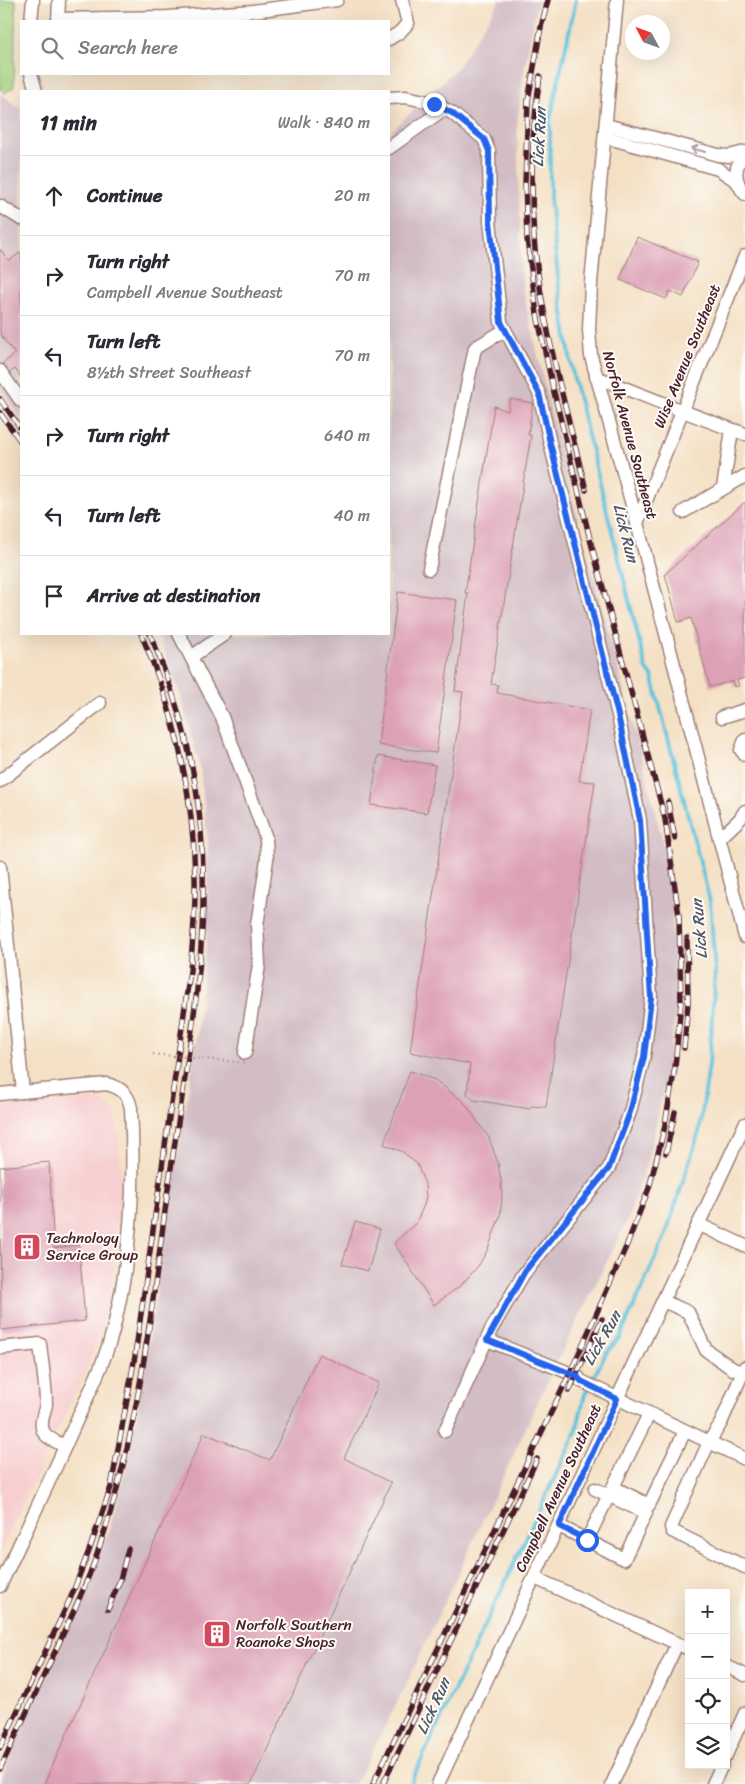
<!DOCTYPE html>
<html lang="en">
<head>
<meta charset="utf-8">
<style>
	body { margin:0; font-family:Sriracha,sans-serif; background:#f2f2f3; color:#2b2b33 }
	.controls { position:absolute; right:15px; bottom:15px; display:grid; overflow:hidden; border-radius:0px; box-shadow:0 5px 20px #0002 }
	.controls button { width:45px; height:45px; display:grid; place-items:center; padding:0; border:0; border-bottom:1px solid #e1e1e2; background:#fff; color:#2b2b33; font:25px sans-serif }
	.compass { position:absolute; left:625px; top:15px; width:45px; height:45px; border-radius:50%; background:#fff; box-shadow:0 5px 20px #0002; rotate:311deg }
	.stop { position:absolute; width:15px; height:15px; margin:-11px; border:4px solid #2563eb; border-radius:50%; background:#fff }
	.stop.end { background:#2563eb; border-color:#fff; box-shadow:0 1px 5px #0008 }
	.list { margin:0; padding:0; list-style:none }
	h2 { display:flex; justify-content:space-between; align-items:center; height:65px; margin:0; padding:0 20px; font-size:21px }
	h2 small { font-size:16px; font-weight:400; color:#7c7c81 }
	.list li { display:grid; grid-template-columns:32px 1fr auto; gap:15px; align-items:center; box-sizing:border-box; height:80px; padding:0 20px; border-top:1px solid #e1e1e2 }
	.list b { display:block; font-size:19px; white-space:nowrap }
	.list p { margin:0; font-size:16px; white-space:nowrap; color:#7c7c81 }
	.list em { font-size:16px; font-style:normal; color:#7c7c81 }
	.icon { flex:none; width:28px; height:28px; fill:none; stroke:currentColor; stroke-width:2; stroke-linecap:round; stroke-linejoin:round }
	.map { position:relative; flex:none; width:745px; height:1784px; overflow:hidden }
	.search { position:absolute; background:#fff; box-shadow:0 5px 20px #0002; left:20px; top:20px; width:370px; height:55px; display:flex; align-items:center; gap:12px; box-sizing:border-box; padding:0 18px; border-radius:0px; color:#7c7c81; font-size:19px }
	.panel { position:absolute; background:#fff; box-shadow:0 5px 20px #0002; left:20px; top:90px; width:370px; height:545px; border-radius:0px }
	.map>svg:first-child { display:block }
	.built { fill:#f7cfd0 }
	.industrial { fill:#d2bdc5 }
	.green { fill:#a2d07d; stroke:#767854 }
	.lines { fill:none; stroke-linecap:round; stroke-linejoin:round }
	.stream { stroke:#5ec2dc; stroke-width:4 }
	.building { fill:#dda1b6 }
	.minor-casing { stroke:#9f8078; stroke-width:15 }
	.minor { stroke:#fff; stroke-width:12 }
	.rail-casing { stroke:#4a1f2b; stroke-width:5.5 }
	.rail { stroke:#fdfcf7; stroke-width:4; stroke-dasharray:11; stroke-linecap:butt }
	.path-bridge { stroke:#9f8078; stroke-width:2.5; stroke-dasharray:1 4; stroke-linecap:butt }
	.oneway { stroke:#ae9aa0 }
	.route { stroke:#2563eb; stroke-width:6 }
	.labels { text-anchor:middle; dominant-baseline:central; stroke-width:4; stroke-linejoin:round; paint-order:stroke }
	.street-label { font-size:15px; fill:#4a1f2b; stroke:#fdfcf7 }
	.poi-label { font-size:15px; fill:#4a1f2b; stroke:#fdfcf7; text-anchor:start }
	.water-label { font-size:16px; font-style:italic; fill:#515869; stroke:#fdfcf7 }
</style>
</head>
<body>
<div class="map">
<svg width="745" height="1784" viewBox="0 0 745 1784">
	<rect width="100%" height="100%" fill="#fdfcf7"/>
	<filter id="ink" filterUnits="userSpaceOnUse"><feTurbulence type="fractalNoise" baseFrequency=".02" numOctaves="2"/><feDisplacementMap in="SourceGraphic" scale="10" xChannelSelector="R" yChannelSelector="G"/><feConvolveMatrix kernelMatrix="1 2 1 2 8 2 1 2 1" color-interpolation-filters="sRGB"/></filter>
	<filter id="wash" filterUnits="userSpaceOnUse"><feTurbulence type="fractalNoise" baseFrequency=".0096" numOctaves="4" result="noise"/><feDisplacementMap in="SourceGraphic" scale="20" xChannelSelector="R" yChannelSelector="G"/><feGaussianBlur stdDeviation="1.12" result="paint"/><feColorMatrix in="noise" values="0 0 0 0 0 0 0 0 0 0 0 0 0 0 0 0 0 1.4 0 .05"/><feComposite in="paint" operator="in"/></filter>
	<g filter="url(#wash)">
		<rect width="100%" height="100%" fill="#f4e0c4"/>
		<polygon class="built" points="93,1099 102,1101 109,1105 115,1114 118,1126 122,1186 112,1285 101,1329 85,1372 0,1553 0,1107"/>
		<g class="industrial">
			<polygon points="500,0 538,0 526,59 517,124 522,287 564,467 640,751 671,876 675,1019 664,1086 649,1155 628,1219 551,1374 405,1687 355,1784 0,1784 0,1780 77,1611 109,1531 132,1445 197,1037 207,935 208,843 200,768 178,687 158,634 389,634 389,134 458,67"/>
			<polygon points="0,93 21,110 21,419 0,389"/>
		</g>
		<polygon class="green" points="0,0 16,0 14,87 5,93 0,89"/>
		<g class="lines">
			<polyline class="stream" points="410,1784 576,1432 585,1394 606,1353 620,1337 666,1234 699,1132 709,1065 715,971 710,901 652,676 646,668 573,375 559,287 550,198 550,119 576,0"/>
		</g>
		<g id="blocks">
			<g class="building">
				<polygon points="637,237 698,262 683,297 670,291 666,299 620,280"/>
				<polygon points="0,249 9,261 21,252 21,377 15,369 7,374 1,365 15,354 0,334"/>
				<polygon points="510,399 533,403 528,435 531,435 491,684 498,685 497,693 590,710 579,781 595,782 546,1107 531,1106 530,1109 474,1100 467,1094 470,1064 410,1052 463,692 455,691 468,593 465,593 494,406 508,411"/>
				<polygon points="745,502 745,678 737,680 739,686 734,687 733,681 710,687 691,618 678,622 665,574"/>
				<polygon points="398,592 457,600 436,753 378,745"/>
				<polygon points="378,756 435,765 427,813 371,805"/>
				<polygon points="410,1071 435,1080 464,1102 489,1138 498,1163 501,1181 502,1198 500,1216 488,1249 479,1265 461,1285 434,1305 394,1243 416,1223 424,1205 426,1197 425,1184 417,1164 403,1152 384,1144"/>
				<polygon points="49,1162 54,1248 79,1245 85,1321 1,1330 0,1167"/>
				<polygon points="355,1222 380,1229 368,1271 342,1264"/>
				<polygon points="319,1354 379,1383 344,1458 391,1483 251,1784 44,1784 204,1433 270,1460"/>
			</g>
		</g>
	</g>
	<g filter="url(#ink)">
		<use href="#blocks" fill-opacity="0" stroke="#9f8078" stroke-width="1"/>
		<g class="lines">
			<defs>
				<g id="minor">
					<polyline points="617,0 591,283 589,330 591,356 637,523 745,937"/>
					<polyline points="58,19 168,17 253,11 337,0"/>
					<polyline points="31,21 33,0"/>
					<polyline points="58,21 59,0"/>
					<polyline points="389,39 400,32 408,23 402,0"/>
					<polyline points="31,74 36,91"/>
					<polyline points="389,98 406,97 434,103 452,113 484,139 489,151 490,221 501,322 539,393 550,443 618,715 640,820 651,998 644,1057 630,1112 609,1168 523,1275 491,1330 445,1431"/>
					<polyline points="606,125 718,155 729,156 745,152"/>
					<polyline points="605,137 718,169 738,182"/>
					<polyline points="389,148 444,109"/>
					<path d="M 745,154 C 733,166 734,182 745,194"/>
					<polyline points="0,206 21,219"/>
					<polyline points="0,371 21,401"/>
					<path d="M 596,377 C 646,396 695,417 745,434"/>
					<polyline points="723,488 732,430"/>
					<polyline points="683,512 745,476"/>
					<polyline points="637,523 745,256"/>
					<polyline points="429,569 475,348 505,330"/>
					<polyline points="179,634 222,717 266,838 267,859 257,925 259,965 245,1053"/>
					<polyline points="191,657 225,634"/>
					<polyline points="722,717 745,710"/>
					<polyline points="745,740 741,750 745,755"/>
					<polyline points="0,781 100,703"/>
					<polyline points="719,839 740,819 745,811"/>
					<polyline points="0,867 23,1092"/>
					<path d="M 0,1094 L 107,1084 C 121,1088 128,1093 131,1108 C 135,1180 132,1251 115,1322 C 107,1358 90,1391 75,1424 C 51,1479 25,1532 0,1586"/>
					<polyline points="698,1224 745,1246"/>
					<polyline points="663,1301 688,1312 706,1350 733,1369 743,1372"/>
					<polyline points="487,1340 577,1376 581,1381 745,1459"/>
					<path d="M 0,1348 L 40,1344 C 42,1364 46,1384 46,1404 C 45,1413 39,1421 43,1431 C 47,1439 57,1442 65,1446"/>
					<polyline points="745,1367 721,1423 709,1442 671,1527 672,1531 745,1567"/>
					<polyline points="649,1414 613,1487 649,1505 685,1431"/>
					<polyline points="559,1526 624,1559 646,1513 595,1489"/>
					<polyline points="587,1540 609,1495"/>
					<polyline points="535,1578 689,1649"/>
					<polyline points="726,1666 745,1675"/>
					<polyline points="726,1755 745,1713"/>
					<polyline points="438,1784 745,1124"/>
					<polyline points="612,1784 677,1644"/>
					<polyline points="713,1784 722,1765"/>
				</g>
			</defs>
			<use href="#minor" class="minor-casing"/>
			<use href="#minor" class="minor"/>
			<defs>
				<g id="rail">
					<path d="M 540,76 C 532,128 530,185 534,238 C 541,323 566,407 586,490"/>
					<polyline points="0,399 21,429"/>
					<polyline points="0,413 21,442"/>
					<polyline points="668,802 675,839"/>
					<polyline points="684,1048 688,1003 687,938"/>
					<polyline points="666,1153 675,1112"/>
					<polyline points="569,1391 602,1319"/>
					<polyline points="108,1609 120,1580 128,1549"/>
					<path d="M 0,1748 L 71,1597 L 90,1548 L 111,1487 L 135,1356 L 190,971 C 193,939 196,908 195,876 C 193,792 175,711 141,634"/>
					<path d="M 0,1769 C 20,1726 40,1683 60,1641 C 74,1610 89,1580 99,1548 C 138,1435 151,1314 167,1196 C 184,1072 213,947 200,821 C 194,756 175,693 150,634"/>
					<polyline points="373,1784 570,1373 626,1247 649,1188 664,1130 675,1067 681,1003 679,916 665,819 590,539 552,384 537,314 527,239 525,183 528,101 541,27 548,0"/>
					<polyline points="383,1784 537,1459"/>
				</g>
			</defs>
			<use href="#rail" class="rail-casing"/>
			<use href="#rail" class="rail"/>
			<polyline class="path-bridge" points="153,1054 247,1063"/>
		</g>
		<defs><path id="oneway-shaft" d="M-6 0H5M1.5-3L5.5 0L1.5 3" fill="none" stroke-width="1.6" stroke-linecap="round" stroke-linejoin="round" transform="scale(1.25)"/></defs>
		<use class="oneway" href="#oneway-shaft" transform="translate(698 150) rotate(-165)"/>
	</g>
	<g class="lines" filter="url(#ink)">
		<polyline class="route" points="434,104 452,113 484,139 489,151 490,221 501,322 539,393 550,443 618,715 640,820 651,998 644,1057 630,1112 609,1168 525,1271 487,1340 577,1376 581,1381 617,1399 559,1526 587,1540"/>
	</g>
	<defs>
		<symbol id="building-square" viewBox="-11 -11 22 22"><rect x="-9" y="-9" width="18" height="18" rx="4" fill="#d1495b" stroke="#fdfcf7"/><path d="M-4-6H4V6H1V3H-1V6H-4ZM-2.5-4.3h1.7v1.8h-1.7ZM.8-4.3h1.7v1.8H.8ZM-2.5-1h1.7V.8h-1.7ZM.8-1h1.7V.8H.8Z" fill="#fff"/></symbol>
	</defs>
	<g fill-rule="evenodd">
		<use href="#building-square" x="11" y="1231" width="32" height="32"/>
		<use href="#building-square" x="201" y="1618" width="32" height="32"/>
	</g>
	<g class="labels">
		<g class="street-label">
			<text transform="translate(687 356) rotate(-68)">Wise Avenue Southeast</text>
			<text transform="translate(630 435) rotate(75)">Norfolk Avenue Southeast</text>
			<text transform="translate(558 1488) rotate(-65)">Campbell Avenue Southeast</text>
		</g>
		<g class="poi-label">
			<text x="46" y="1238">Technology<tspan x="46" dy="17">Service Group</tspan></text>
			<text x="236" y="1625">Norfolk Southern<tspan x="236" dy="17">Roanoke Shops</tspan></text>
		</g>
		<g class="water-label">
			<text transform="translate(539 137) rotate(-87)">Lick Run</text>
			<text transform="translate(626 533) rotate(76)">Lick Run</text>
			<text transform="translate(699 929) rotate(-95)">Lick Run</text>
			<text transform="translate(602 1338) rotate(-60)">Lick Run</text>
			<text transform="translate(433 1706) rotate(-65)">Lick Run</text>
		</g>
	</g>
</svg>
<div class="controls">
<button>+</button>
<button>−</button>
<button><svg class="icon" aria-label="locate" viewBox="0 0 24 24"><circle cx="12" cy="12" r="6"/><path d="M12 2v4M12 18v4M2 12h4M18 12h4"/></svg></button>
<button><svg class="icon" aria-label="layers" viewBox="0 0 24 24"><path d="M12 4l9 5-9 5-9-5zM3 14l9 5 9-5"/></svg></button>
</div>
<svg class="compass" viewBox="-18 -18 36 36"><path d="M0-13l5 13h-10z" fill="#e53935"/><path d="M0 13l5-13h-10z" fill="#7c7c81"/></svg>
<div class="stop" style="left:587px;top:1540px"></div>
<div class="stop end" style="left:434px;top:104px"></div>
<div class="search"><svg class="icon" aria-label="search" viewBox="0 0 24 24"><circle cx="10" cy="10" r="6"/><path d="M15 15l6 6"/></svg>Search here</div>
<section class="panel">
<h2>11 min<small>Walk · 840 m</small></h2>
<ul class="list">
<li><svg class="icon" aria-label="ahead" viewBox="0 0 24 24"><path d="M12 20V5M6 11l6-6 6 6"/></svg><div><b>Continue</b></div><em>20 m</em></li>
<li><svg class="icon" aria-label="right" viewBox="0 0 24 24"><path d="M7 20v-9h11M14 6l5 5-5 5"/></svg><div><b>Turn right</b><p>Campbell Avenue Southeast</p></div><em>70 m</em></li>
<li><svg class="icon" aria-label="left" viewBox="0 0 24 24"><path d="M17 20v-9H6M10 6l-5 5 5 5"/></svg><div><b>Turn left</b><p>8½th Street Southeast</p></div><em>70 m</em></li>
<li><svg class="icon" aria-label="right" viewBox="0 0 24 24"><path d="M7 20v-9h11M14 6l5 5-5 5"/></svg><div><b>Turn right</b></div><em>640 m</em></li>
<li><svg class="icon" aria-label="left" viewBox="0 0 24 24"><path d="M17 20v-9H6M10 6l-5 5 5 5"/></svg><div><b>Turn left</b></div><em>40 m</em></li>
<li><svg class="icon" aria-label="arrive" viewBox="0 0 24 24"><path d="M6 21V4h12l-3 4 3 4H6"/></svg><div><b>Arrive at destination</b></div></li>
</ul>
</section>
</div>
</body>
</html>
